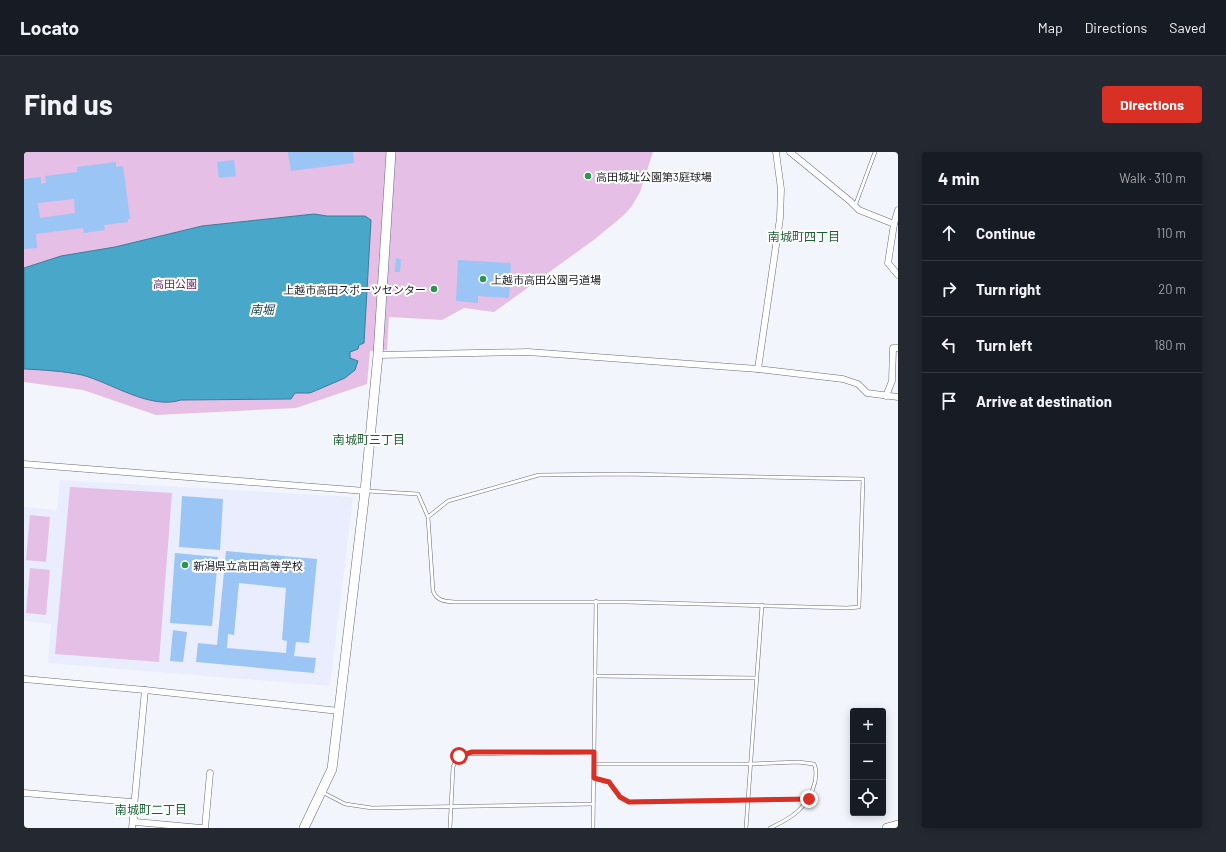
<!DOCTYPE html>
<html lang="en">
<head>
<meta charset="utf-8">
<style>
	body { margin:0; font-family:Barlow,"Noto Sans JP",sans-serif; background:#242831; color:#f1f3f6 }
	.controls { position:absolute; right:12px; bottom:12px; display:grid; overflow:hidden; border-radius:4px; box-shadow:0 2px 10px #0003 }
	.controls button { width:36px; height:36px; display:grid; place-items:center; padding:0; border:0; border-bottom:1px solid #363941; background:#171b24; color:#f1f3f6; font:20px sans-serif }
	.stop { position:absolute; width:12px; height:12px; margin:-9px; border:3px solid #d93025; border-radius:50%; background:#fff }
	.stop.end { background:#d93025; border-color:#fff; box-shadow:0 1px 4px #0008 }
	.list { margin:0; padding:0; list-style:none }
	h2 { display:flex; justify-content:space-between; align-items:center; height:52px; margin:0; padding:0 16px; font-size:17px }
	h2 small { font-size:13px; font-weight:400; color:#9ea1a6 }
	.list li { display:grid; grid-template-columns:26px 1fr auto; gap:12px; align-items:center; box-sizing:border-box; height:56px; padding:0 16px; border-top:1px solid #363941 }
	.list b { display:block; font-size:15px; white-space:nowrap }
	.list em { font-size:13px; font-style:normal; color:#9ea1a6 }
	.icon { flex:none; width:22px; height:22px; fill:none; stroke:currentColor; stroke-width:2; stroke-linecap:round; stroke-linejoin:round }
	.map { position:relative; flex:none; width:874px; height:676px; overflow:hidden; border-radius:4px }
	header { display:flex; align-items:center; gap:24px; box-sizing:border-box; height:56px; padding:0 20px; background:#171b24; border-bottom:1px solid #363941 }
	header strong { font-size:19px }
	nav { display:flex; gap:22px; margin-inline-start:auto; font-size:14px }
	.intro { display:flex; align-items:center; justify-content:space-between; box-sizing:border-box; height:96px; padding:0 24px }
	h1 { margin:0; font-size:28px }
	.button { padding:10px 18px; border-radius:4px; background:#d93025; color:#fff; font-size:14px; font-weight:700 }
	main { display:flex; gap:24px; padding:0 24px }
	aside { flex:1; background:#171b24; border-radius:4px; box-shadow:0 2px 10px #0003 }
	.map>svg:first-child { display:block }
	.built { fill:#e9edfe }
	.green { fill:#e5bfe5 }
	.water { fill:#49a7ca; stroke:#3b7d98 }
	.building { fill:#9ac5f4; fill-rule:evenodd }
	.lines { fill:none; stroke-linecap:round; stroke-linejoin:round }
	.lane-casing { stroke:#66697c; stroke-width:4 }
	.street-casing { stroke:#66697c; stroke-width:7 }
	.secondary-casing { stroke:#66697c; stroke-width:10 }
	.lane { stroke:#fff; stroke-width:3 }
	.street { stroke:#fff; stroke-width:6 }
	.secondary { stroke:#fff; stroke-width:9 }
	.route { stroke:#d93025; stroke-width:5 }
	.poi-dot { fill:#299750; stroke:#fff; stroke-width:1.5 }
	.labels { text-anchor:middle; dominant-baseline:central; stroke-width:4; stroke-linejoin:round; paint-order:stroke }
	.poi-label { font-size:11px; fill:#191b22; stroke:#fff; text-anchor:start }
	.park-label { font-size:11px; fill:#67256a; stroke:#fff }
	.neighbourhood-label { font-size:12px; fill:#1a5f32; stroke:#fff }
	.water-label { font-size:12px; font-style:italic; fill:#184150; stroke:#fff }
</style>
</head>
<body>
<header>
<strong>Locato</strong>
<nav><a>Map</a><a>Directions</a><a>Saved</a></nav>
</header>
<div class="intro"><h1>Find us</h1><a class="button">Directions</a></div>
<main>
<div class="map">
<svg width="874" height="676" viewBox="0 0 874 676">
	<rect width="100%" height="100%" fill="#f3f5fd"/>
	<polygon class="built" points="36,328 329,345 306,534 24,511 27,472 0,469 0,355 33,358"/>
	<g class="green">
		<polygon points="0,0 629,0 616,40 608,54 600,63 571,87 470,160 440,156 418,168 365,165 363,198 346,199 343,232 272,256 132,263 59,238 0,230"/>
		<polygon points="46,335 148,341 135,510 31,502"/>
		<polygon points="6,363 26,365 22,410 2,408"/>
		<polygon points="6,416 26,418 22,463 2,461"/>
	</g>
	<path class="water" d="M 290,62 L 303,64 L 341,64 L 347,68 L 340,191 L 335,193 L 334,197 L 326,200 L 326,206 L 334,209 L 331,218 L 321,226 L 286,241 L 271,241 L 267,247 L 157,248 C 126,258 88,231 58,223 C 39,219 19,218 0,217 L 0,116 L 37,104 L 91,95 L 178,74 Z"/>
	<g class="building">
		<polygon points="264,0 329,0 330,11 267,19"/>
		<polygon points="210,8 212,24 195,26 193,10"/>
		<path d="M 92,10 L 92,15 L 99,14 L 106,67 L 104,67 L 104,70 L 80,73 L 81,78 L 60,81 L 59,76 L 12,82 L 13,96 L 0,97 L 0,27 L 17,25 L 17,32 L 22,31 L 21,24 L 53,20 L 53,15 ZM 50,47 L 51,61 L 16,66 L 14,51 Z"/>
		<polygon points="372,106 377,107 376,120 371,120"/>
		<polygon points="434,108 487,111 485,146 454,144 454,151 432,149"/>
		<polygon points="158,344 199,347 196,398 155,395"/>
		<path d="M 202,399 L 293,407 L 285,491 L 272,490 L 270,504 L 292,506 L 290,521 L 172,510 L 174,491 L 193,493 ZM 215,431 L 262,436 L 258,488 L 263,489 L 262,501 L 203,496 L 204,482 L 210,483 Z"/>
		<polygon points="151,401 194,405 188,474 146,471"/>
		<polygon points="149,478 163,480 159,510 146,509"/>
	</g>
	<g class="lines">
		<defs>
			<g id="lane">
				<polyline points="831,54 851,0"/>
				<path d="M 343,339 L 394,342 L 404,365 L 409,439 C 413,449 420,449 430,450 L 602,450 L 823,456 L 835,455 L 839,327 L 600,322 L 515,323 L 424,349 L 404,365"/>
				<polyline points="571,524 732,526"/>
				<path d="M 570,612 L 725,612 L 774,610 L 790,612 C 793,617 792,624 791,630 C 785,655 768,666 746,676"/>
				<polyline points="570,626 585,630 596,645 605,650 785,647"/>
				<polyline points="298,640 321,652 348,656 569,652"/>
				<polyline points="426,676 429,615 432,608 439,602 570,600"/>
				<polyline points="569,676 572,449"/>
				<polyline points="722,676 738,453"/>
			</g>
			<g id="street">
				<polyline points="766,0 826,49 835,58 870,72"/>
				<polyline points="874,58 870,72 864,111 874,123"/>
				<polyline points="354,203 504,200 734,217 819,227 834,232 843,241 874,245"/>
				<polyline points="734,217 756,66 757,37 752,0"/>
				<polyline points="862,244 868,229 869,196 874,196"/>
				<polyline points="0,312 341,339"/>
				<polyline points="0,527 121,538 315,559"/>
				<polyline points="0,641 107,650 109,665 112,670 177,676"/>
				<polyline points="110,655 121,538"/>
				<polyline points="108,676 109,665"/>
				<polyline points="181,676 186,621"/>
			</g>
			<g id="secondary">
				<polyline points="280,676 308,617 341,339 354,203 367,0"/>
				<polyline points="863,676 874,673"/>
			</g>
		</defs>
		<use href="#lane" class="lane-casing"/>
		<use href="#street" class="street-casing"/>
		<use href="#secondary" class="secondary-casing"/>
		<use href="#lane" class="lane"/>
		<use href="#street" class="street"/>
		<use href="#secondary" class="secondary"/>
	</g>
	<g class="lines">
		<polyline class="route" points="435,604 448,600 570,600 570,626 585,630 596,645 605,650 785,647"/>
	</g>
	<g class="poi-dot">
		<circle cx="564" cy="24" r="4"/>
		<circle cx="459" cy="127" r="4"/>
		<circle cx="410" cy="137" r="4"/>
		<circle cx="161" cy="413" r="4"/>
	</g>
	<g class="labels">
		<g class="poi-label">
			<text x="572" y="24">高田城址公園第3庭球場</text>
			<text x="467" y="127">上越市高田公園弓道場</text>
			<text x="402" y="137" text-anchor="end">上越市高田スポーツセンター</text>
			<text x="169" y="413">新潟県立高田高等学校</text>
		</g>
		<g class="park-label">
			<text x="151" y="131">高田公園</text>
		</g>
		<g class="neighbourhood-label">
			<text x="780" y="84">南城町四丁目</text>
			<text x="345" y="287">南城町三丁目</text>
			<text x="127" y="657">南城町二丁目</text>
		</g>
		<g class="water-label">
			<text x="238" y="157">南堀</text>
		</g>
	</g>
</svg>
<div class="controls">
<button>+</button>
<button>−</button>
<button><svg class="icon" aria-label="locate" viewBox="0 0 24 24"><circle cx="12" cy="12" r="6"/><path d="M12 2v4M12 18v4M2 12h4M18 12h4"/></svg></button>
</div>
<div class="stop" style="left:435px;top:604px"></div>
<div class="stop end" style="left:785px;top:647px"></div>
</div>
<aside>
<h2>4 min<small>Walk · 310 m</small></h2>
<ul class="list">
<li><svg class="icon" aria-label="ahead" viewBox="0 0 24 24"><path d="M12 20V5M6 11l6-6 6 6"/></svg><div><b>Continue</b></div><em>110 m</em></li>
<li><svg class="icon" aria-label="right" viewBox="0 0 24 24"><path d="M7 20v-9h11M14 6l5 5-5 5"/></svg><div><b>Turn right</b></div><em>20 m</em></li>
<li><svg class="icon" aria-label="left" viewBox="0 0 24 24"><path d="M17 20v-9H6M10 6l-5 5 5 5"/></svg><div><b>Turn left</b></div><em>180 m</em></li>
<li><svg class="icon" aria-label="arrive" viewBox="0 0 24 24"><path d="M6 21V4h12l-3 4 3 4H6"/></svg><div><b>Arrive at destination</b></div></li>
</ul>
</aside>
</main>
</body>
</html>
